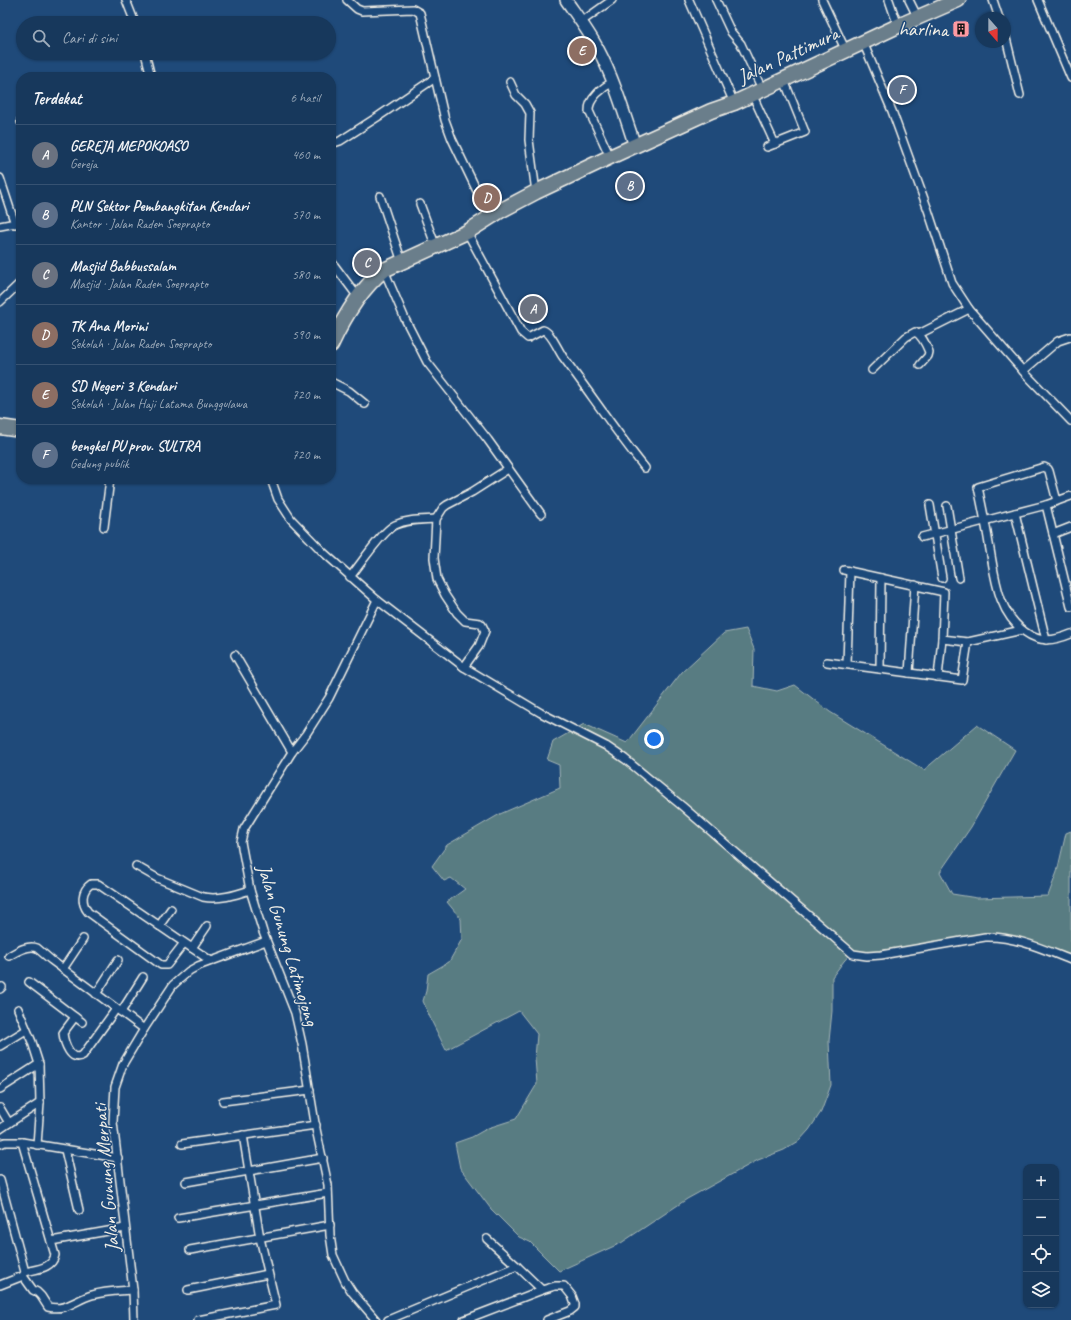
<!DOCTYPE html>
<html lang="id">
<head>
<meta charset="utf-8">
<style>
	body { margin:0; font-family:Caveat,sans-serif; background:#203f62; color:#f1f3f6 }
	.controls { position:absolute; right:12px; bottom:12px; display:grid; overflow:hidden; border-radius:8px; box-shadow:0 1px 3px #0004 }
	.controls button { width:36px; height:36px; display:grid; place-items:center; padding:0; border:0; border-bottom:1px solid #365272; background:#17385c; color:#f1f3f6; font:20px sans-serif }
	.compass { position:absolute; left:975px; top:12px; width:36px; height:36px; border-radius:50%; background:#17385c; box-shadow:0 1px 3px #0004; rotate:159deg }
	.you { position:absolute; left:654px; top:739px; width:14px; height:14px; margin:-10px; border:3px solid #fff; border-radius:50%; background:#1a73e8; box-shadow:0 0 0 6px #1a73e833 }
	.badge { display:grid; place-items:center; width:26px; height:26px; border-radius:50%; background:#bca0f2; color:#fff; font-size:13px; font-weight:700 }
	.pin { position:absolute; translate:-50% -50%; border:2px solid #fff; box-shadow:0 1px 4px #0006 }
	.list { margin:0; padding:0; list-style:none }
	h2 { display:flex; justify-content:space-between; align-items:center; height:52px; margin:0; padding:0 16px; font-size:17px }
	h2 small { font-size:13px; font-weight:400; color:#9eacbb }
	.list li { display:grid; grid-template-columns:26px 1fr auto; gap:12px; align-items:center; box-sizing:border-box; height:60px; padding:0 16px; border-top:1px solid #365272 }
	.list b { display:block; font-size:15px; white-space:nowrap }
	.list p { margin:0; font-size:13px; white-space:nowrap; color:#9eacbb }
	.list em { font-size:13px; font-style:normal; color:#9eacbb }
	.icon { flex:none; width:22px; height:22px; fill:none; stroke:currentColor; stroke-width:2; stroke-linecap:round; stroke-linejoin:round }
	.map { position:relative; flex:none; width:1071px; height:1320px; overflow:hidden }
	.search { position:absolute; background:#17385c; box-shadow:0 1px 3px #0004; left:16px; top:16px; width:320px; height:44px; display:flex; align-items:center; gap:10px; box-sizing:border-box; padding:0 14px; border-radius:22px; color:#9eacbb; font-size:15px }
	.panel { position:absolute; background:#17385c; box-shadow:0 1px 3px #0004; left:16px; top:72px; width:320px; height:412px; border-radius:16px }
	.map>svg:first-child { display:block }
	.green { fill:#587c82; stroke:#a6b6b5 }
	.lines { fill:none; stroke-linecap:round; stroke-linejoin:round }
	.street-casing { stroke:#f4f1e8; stroke-width:10 }
	.secondary-casing { stroke:#f4f1e8; stroke-width:14 }
	.highway-casing { stroke:#f4f1e8; stroke-width:17 }
	.street { stroke:#1f4a7a; stroke-width:7 }
	.secondary { stroke:#1f4a7a; stroke-width:11 }
	.highway { stroke:#6b7e8b; stroke-width:14 }
	.labels { text-anchor:middle; dominant-baseline:central; stroke-width:3; stroke-linejoin:round; paint-order:stroke }
	.poi-label { font-size:20px; fill:#f4f1e8; stroke:#1f4a7a; text-anchor:end }
	.street-label { font-size:20px; fill:#f4f1e8; stroke:#1f4a7a }
</style>
</head>
<body>
<div class="map">
<svg width="1071" height="1320" viewBox="0 0 1071 1320">
	<rect width="100%" height="100%" fill="#1f4a7a"/>
	<filter id="ink" filterUnits="userSpaceOnUse"><feTurbulence type="fractalNoise" baseFrequency=".025" numOctaves="2"/><feDisplacementMap in="SourceGraphic" scale="8" xChannelSelector="R" yChannelSelector="G"/><feConvolveMatrix kernelMatrix="1 2 1 2 8 2 1 2 1" color-interpolation-filters="sRGB"/></filter>
	<g filter="url(#ink)">
		<path class="green" d="M 746,629 L 754,649 L 753,686 L 777,691 L 795,685 L 830,712 L 924,770 L 977,725 L 1015,750 L 971,827 L 940,872 L 952,894 L 977,898 L 1048,896 L 1057,872 L 1066,833 L 1071,831 L 1071,956 C 1043,946 1015,933 984,934 L 881,951 L 867,953 L 853,951 L 844,961 L 832,977 L 832,1011 L 829,1041 L 831,1085 L 821,1112 L 809,1130 L 799,1141 L 784,1150 L 758,1160 L 687,1199 L 621,1243 L 559,1271 L 530,1242 L 519,1237 L 491,1209 L 460,1168 L 455,1143 L 472,1137 L 488,1128 L 516,1119 L 537,1084 L 535,1058 L 537,1034 L 519,1011 L 446,1050 L 432,1022 L 423,1001 L 426,991 L 428,974 L 449,962 L 462,939 L 461,919 L 447,902 L 465,889 L 451,878 L 444,881 L 432,866 L 447,845 L 500,814 L 560,788 L 559,765 L 547,760 L 553,742 L 584,724 L 627,743 L 682,672 L 724,633 Z"/>
		<g class="lines">
			<defs>
				<g id="street">
					<polyline points="126,0 135,23"/>
					<polyline points="347,0 357,9 362,11 413,9 420,13 445,120 452,139 490,218"/>
					<polyline points="689,0 734,103"/>
					<polyline points="716,0 731,32 741,44 762,89"/>
					<polyline points="822,0 846,51"/>
					<polyline points="889,0 898,26"/>
					<polyline points="909,0 918,18"/>
					<polyline points="993,0 999,18"/>
					<polyline points="1038,0 1071,78"/>
					<polyline points="581,22 612,0"/>
					<polyline points="1005,34 1020,95"/>
					<polyline points="863,42 892,111 928,210 952,283 969,309 1023,371 1071,421"/>
					<polyline points="145,53 151,77"/>
					<polyline points="510,82 516,95 525,104 530,113 529,140 536,192"/>
					<polyline points="752,94 775,144"/>
					<polyline points="21,120 21,122"/>
					<polyline points="331,144 340,141 379,116 435,78"/>
					<polyline points="767,147 805,132 784,80"/>
					<path d="M 610,157 L 589,111 C 588,99 603,87 613,82"/>
					<polyline points="0,178 15,224"/>
					<polyline points="380,196 402,262"/>
					<polyline points="420,204 436,247"/>
					<polyline points="0,226 21,222"/>
					<path d="M 467,232 L 521,332 L 528,338 L 543,330 C 551,332 558,350 563,357 C 590,393 616,432 645,468"/>
					<polyline points="331,261 358,297"/>
					<polyline points="384,270 405,319 427,362 488,440 541,514"/>
					<polyline points="0,302 21,282"/>
					<polyline points="919,334 969,309"/>
					<path d="M 872,370 L 906,337 L 915,332 C 922,335 926,345 929,352 L 928,356 L 920,365"/>
					<polyline points="1023,371 1058,341 1070,337"/>
					<polyline points="331,382 349,391 365,404"/>
					<path d="M 271,479 L 278,499 L 291,519 L 323,552 L 377,600 L 464,667 L 541,713 L 606,746 L 625,759 L 682,806 L 853,954 L 867,956 L 881,955 L 985,937 C 1015,936 1043,949 1071,960"/>
					<path d="M 1057,501 L 1049,471 L 1048,469 L 1044,467 L 978,487 C 982,506 986,525 989,544 C 995,576 997,612 1025,632 C 1040,643 1054,641 1071,634"/>
					<polyline points="930,505 942,578"/>
					<polyline points="1046,505 1071,607"/>
					<polyline points="947,506 959,578"/>
					<polyline points="1015,513 1046,640"/>
					<polyline points="104,527 110,479"/>
					<polyline points="1053,534 1071,527"/>
					<polyline points="922,537 1046,505 1071,496"/>
					<polyline points="844,570 944,592 942,639 968,642"/>
					<path d="M 350,577 C 361,564 382,531 395,525 C 408,519 422,520 436,519"/>
					<polyline points="235,655 292,752"/>
					<polyline points="827,662 962,680 968,642 1022,630"/>
					<polyline points="847,664 850,571"/>
					<polyline points="464,667 479,646 485,631 482,625 480,623 465,621 457,613 445,595 437,579 434,558 436,519 443,508 447,505 472,492 508,469"/>
					<polyline points="880,669 881,578"/>
					<polyline points="909,673 915,585"/>
					<polyline points="938,677 942,639"/>
					<path d="M 136,866 L 157,878 L 203,897 C 219,900 235,895 250,890"/>
					<polyline points="159,926 171,909"/>
					<path d="M 184,943 L 167,965 L 161,965 L 88,912 C 81,903 81,891 91,884 L 98,884 L 211,961"/>
					<polyline points="192,948 207,926"/>
					<path d="M 9,956 C 16,952 28,944 37,948 L 51,960 L 144,1029"/>
					<polyline points="63,969 83,939"/>
					<path d="M 29,982 L 75,1017 L 63,1033 C 64,1043 71,1063 83,1055 L 116,1009"/>
					<polyline points="0,989 2,987"/>
					<polyline points="96,994 118,960"/>
					<polyline points="18,1009 32,1042 39,1064"/>
					<polyline points="121,1012 143,977"/>
					<polyline points="75,1017 82,1022"/>
					<polyline points="0,1046 26,1030"/>
					<polyline points="0,1089 39,1064 40,1103 37,1145"/>
					<polyline points="223,1101 310,1090"/>
					<polyline points="0,1108 9,1123 40,1103"/>
					<polyline points="0,1129 9,1123"/>
					<path d="M 22,1142 L 55,1255 C 52,1269 36,1269 25,1272"/>
					<polyline points="0,1144 5,1142 22,1142 118,1158"/>
					<polyline points="182,1144 316,1125"/>
					<polyline points="65,1150 79,1210"/>
					<polyline points="0,1180 25,1272 23,1276 0,1285"/>
					<polyline points="186,1182 323,1158"/>
					<polyline points="178,1218 328,1193"/>
					<polyline points="487,1239 517,1266"/>
					<polyline points="51,1241 125,1228"/>
					<polyline points="190,1250 330,1225"/>
					<path d="M 23,1276 L 33,1290 L 37,1292 L 41,1296 L 48,1307 C 67,1311 75,1300 92,1295 C 105,1291 119,1291 133,1290"/>
					<polyline points="188,1290 268,1274"/>
					<polyline points="542,1290 555,1286 564,1286 572,1296 575,1304 575,1307 570,1311 547,1320"/>
					<polyline points="134,1320 133,1290 113,1122 115,1087 123,1064 144,1029 173,985 189,971 198,966 266,941"/>
					<polyline points="198,1320 276,1305 260,1238 243,1135"/>
					<polyline points="376,1320 352,1292 345,1281 333,1255 330,1235 328,1185 316,1129 302,1044 295,1013 263,932 250,890 241,842 244,829 292,752 306,734 329,698 377,600"/>
					<polyline points="388,1320 517,1266 542,1290 464,1320"/>
				</g>
				<path id="secondary" d="M 566,0 C 577,16 589,32 598,49 C 614,79 624,113 635,146"/>
				<g id="highway">
					<path d="M 331,345 C 344,317 360,289 384,270 L 467,232 L 500,211 L 536,192 L 610,157 L 711,111 L 734,103 L 898,26 L 958,0"/>
					<polyline points="0,427 21,430"/>
				</g>
			</defs>
			<use href="#street" class="street-casing"/>
			<use href="#secondary" class="secondary-casing"/>
			<use href="#highway" class="highway-casing"/>
			<use href="#street" class="street"/>
			<use href="#secondary" class="secondary"/>
			<use href="#highway" class="highway"/>
		</g>
	</g>
	<defs>
		<symbol id="building-square" viewBox="-11 -11 22 22"><rect x="-9" y="-9" width="18" height="18" rx="4" fill="#ff9aa2" stroke="#1f4a7a"/><path d="M-4-6H4V6H1V3H-1V6H-4ZM-2.5-4.3h1.7v1.8h-1.7ZM.8-4.3h1.7v1.8H.8ZM-2.5-1h1.7V.8h-1.7ZM.8-1h1.7V.8H.8Z" fill="#111"/></symbol>
	</defs>
	<g fill-rule="evenodd">
		<use href="#building-square" x="951" y="19" width="20" height="20"/>
	</g>
	<g class="labels">
		<g class="poi-label">
			<text x="948" y="29">harlina</text>
		</g>
		<g class="street-label">
			<text transform="translate(788 55) rotate(-25)">Jalan Pattimura</text>
			<text transform="translate(288 945) rotate(73)">Jalan Gunung Latimojong</text>
			<text transform="translate(106 1178) rotate(-95)">Jalan Gunung Merpati</text>
		</g>
	</g>
</svg>
<div class="controls">
<button>+</button>
<button>−</button>
<button><svg class="icon" aria-label="locate" viewBox="0 0 24 24"><circle cx="12" cy="12" r="6"/><path d="M12 2v4M12 18v4M2 12h4M18 12h4"/></svg></button>
<button><svg class="icon" aria-label="layers" viewBox="0 0 24 24"><path d="M12 4l9 5-9 5-9-5zM3 14l9 5 9-5"/></svg></button>
</div>
<svg class="compass" viewBox="-18 -18 36 36"><path d="M0-13l5 13h-10z" fill="#e53935"/><path d="M0 13l5-13h-10z" fill="#9eacbb"/></svg>
<div class="you"></div>
<div class="pin badge" style="left:533px;top:309px;background:#6b7280">A</div>
<div class="pin badge" style="left:630px;top:186px;background:#5c6f8a">B</div>
<div class="pin badge" style="left:367px;top:263px;background:#6b7280">C</div>
<div class="pin badge" style="left:487px;top:198px;background:#8d6e63">D</div>
<div class="pin badge" style="left:582px;top:51px;background:#8d6e63">E</div>
<div class="pin badge" style="left:902px;top:90px;background:#5c6f8a">F</div>
<div class="search"><svg class="icon" aria-label="search" viewBox="0 0 24 24"><circle cx="10" cy="10" r="6"/><path d="M15 15l6 6"/></svg>Cari di sini</div>
<section class="panel">
<h2>Terdekat<small>6 hasil</small></h2>
<ul class="list">
<li><span class="badge" style="background:#6b7280">A</span><div><b>GEREJA MEPOKOASO</b><p>Gereja</p></div><em>460 m</em></li>
<li><span class="badge" style="background:#5c6f8a">B</span><div><b>PLN Sektor Pembangkitan Kendari</b><p>Kantor · Jalan Raden Soeprapto</p></div><em>570 m</em></li>
<li><span class="badge" style="background:#6b7280">C</span><div><b>Masjid Babbussalam</b><p>Masjid · Jalan Raden Soeprapto</p></div><em>580 m</em></li>
<li><span class="badge" style="background:#8d6e63">D</span><div><b>TK Ana Morini</b><p>Sekolah · Jalan Raden Soeprapto</p></div><em>590 m</em></li>
<li><span class="badge" style="background:#8d6e63">E</span><div><b>SD Negeri 3 Kendari</b><p>Sekolah · Jalan Haji Latama Bunggulawa</p></div><em>720 m</em></li>
<li><span class="badge" style="background:#5c6f8a">F</span><div><b>bengkel PU prov. SULTRA</b><p>Gedung publik</p></div><em>720 m</em></li>
</ul>
</section>
</div>
</body>
</html>
